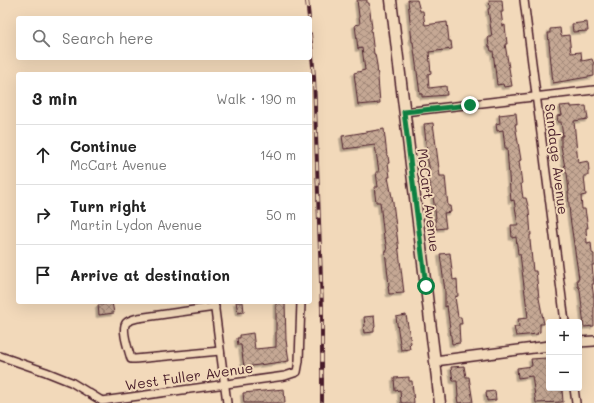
<!DOCTYPE html>
<html lang="en">
<head>
<meta charset="utf-8">
<style>
	body { margin:0; font-family:Mali,sans-serif; background:#f6f6f6; color:#222 }
	.controls { position:absolute; right:12px; bottom:12px; display:grid; overflow:hidden; border-radius:4px; box-shadow:0 4px 16px #0002 }
	.controls button { width:36px; height:36px; display:grid; place-items:center; padding:0; border:0; border-bottom:1px solid #e0e0e0; background:#fff; color:#222; font:20px sans-serif }
	.stop { position:absolute; width:12px; height:12px; margin:-9px; border:3px solid #0b8043; border-radius:50%; background:#fff }
	.stop.end { background:#0b8043; border-color:#fff; box-shadow:0 1px 4px #0008 }
	.list { margin:0; padding:0; list-style:none }
	h2 { display:flex; justify-content:space-between; align-items:center; height:52px; margin:0; padding:0 16px; font-size:17px }
	h2 small { font-size:13px; font-weight:400; color:#767676 }
	.list li { display:grid; grid-template-columns:26px 1fr auto; gap:12px; align-items:center; box-sizing:border-box; height:60px; padding:0 16px; border-top:1px solid #e0e0e0 }
	.list b { display:block; font-size:15px; white-space:nowrap }
	.list p { margin:0; font-size:13px; white-space:nowrap; color:#767676 }
	.list em { font-size:13px; font-style:normal; color:#767676 }
	.icon { flex:none; width:22px; height:22px; fill:none; stroke:currentColor; stroke-width:2; stroke-linecap:round; stroke-linejoin:round }
	.map { position:relative; flex:none; width:594px; height:403px; overflow:hidden }
	.search { position:absolute; background:#fff; box-shadow:0 4px 16px #0002; left:16px; top:16px; width:296px; height:44px; display:flex; align-items:center; gap:10px; box-sizing:border-box; padding:0 14px; border-radius:4px; color:#767676; font-size:15px }
	.panel { position:absolute; background:#fff; box-shadow:0 4px 16px #0002; left:16px; top:72px; width:296px; height:232px; border-radius:4px }
	.map>svg:first-child { display:block }
	.building { fill:url(#building-cross-hatch); stroke:#4a1f2b; filter:url(#shadow) }
	.lines { fill:none; stroke-linecap:round; stroke-linejoin:round }
	.minor-casing { stroke:#4a1f2b; stroke-width:10 }
	.tertiary-casing { stroke:#4a1f2b; stroke-width:12 }
	.secondary-casing { stroke:#4a1f2b; stroke-width:13 }
	.minor { stroke:#f2d9ba; stroke-width:7 }
	.tertiary { stroke:#f2d9ba; stroke-width:9 }
	.secondary { stroke:#f2d9ba; stroke-width:10 }
	.rail-casing { stroke:#4a1f2b; stroke-width:4 }
	.rail { stroke:#f2d9ba; stroke-width:2.5; stroke-dasharray:8; stroke-linecap:butt }
	.route { stroke:#0b8043; stroke-width:5 }
	.labels { text-anchor:middle; dominant-baseline:central; stroke-width:4; stroke-linejoin:round; paint-order:stroke }
	.street-label { font-size:14px; fill:#4a1f2b; stroke:#f2d9ba }
</style>
</head>
<body>
<div class="map">
<svg width="594" height="403" viewBox="0 0 594 403">
	<defs>
		<pattern id="building-cross-hatch" width="8" height="8" patternUnits="userSpaceOnUse"><rect width="8" height="8" fill="#c5a894"/><path d="M0 0l8 8M0 8l8-8" fill="none" stroke="#a28879"/></pattern>
		<filter id="shadow"><feDropShadow dx="-2.5" dy="2.5" stdDeviation="0" flood-color="#0004"/></filter>
	</defs>
	<rect width="100%" height="100%" fill="#f2d9ba"/>
	<filter id="ink" filterUnits="userSpaceOnUse"><feTurbulence type="fractalNoise" baseFrequency=".025" numOctaves="2"/><feDisplacementMap in="SourceGraphic" scale="8" xChannelSelector="R" yChannelSelector="G"/><feConvolveMatrix kernelMatrix="1 2 1 2 8 2 1 2 1" color-interpolation-filters="sRGB"/></filter>
	<g filter="url(#ink)">
		<g class="building">
			<polygon points="357,0 367,0 367,3 369,3 372,28 371,29 374,54 375,54 377,65 380,103 358,105 354,73 365,70 362,48 358,49 355,25 360,24"/>
			<polygon points="408,0 417,0 420,11 423,11 425,25 447,22 449,41 451,41 452,49 429,52 431,73 428,74 429,88 446,86 447,95 422,97 422,94 420,94 413,42 412,42"/>
			<polygon points="489,0 502,0 503,12 501,12 503,26 505,25 507,44 505,44 512,86 504,87 503,84 497,85 493,51 491,51 490,47 489,47 488,37 492,37 488,9 490,8"/>
			<polygon points="587,22 588,31 573,32 572,24"/>
			<polygon points="560,28 561,36 569,35 571,53 581,52 582,61 592,59 594,64 594,76 553,83 548,33 550,33 550,29"/>
			<polygon points="571,105 571,107 586,106 588,119 574,121 578,163 588,161 589,171 588,171 588,176 584,176 586,195 581,196 582,209 585,209 588,228 586,228 587,243 591,242 592,253 594,254 594,265 592,265 594,284 592,284 594,299 594,326 584,327 580,290 579,287 578,287 577,279 579,279 570,217 568,192 569,192 567,173 566,173 561,146 561,136 563,136 561,122 558,122 557,116 562,115 560,106"/>
			<polygon points="516,113 517,124 515,124 521,160 519,161 522,184 521,184 523,198 526,198 529,210 531,235 530,235 530,240 533,271 536,271 539,298 544,324 540,324 540,332 537,333 538,334 516,336 514,327 519,327 518,319 528,318 520,254 518,254 516,237 512,238 511,225 518,225 514,200 511,201 510,190 507,148 505,148 503,130 497,131 496,124 500,123 499,115"/>
			<polygon points="433,123 440,176 445,176 448,206 450,206 451,212 444,213 446,228 436,229 435,218 436,218 433,196 432,196 429,178 428,171 430,171 426,151 427,151 424,124"/>
			<polygon points="384,129 387,156 388,156 389,163 388,163 390,177 388,177 393,202 404,293 389,294 388,286 389,285 385,251 387,251 385,238 384,238 380,202 376,202 374,187 378,187 376,172 379,172 375,145 344,149 342,136"/>
			<polygon points="450,253 453,280 457,279 458,296 455,297 458,317 461,317 462,324 459,324 460,343 452,344 447,306 445,307 445,291 440,254"/>
			<polygon points="105,302 112,302 114,313 99,315 98,305 105,304"/>
			<polygon points="236,302 243,302 244,312 238,313"/>
			<polygon points="276,302 285,302 286,340 289,361 244,367 241,345 238,345 237,338 240,338 240,335 253,333 255,349 276,347"/>
			<polygon points="406,315 411,343 409,345 410,349 401,350 396,317"/>
			<polygon points="374,316 375,327 374,328 374,332 364,333 363,327 365,326 364,317"/>
			<polygon points="546,358 549,369 549,391 562,389 563,402 536,403 532,376 518,378 517,368 532,366 531,359"/>
			<polygon points="464,366 466,377 469,377 473,402 458,403 457,397 458,397 457,381 453,381 451,367"/>
			<polygon points="409,377 409,381 412,381 414,403 401,403 400,390 395,391 394,378"/>
			<polygon points="284,389 285,403 244,403 243,393"/>
			<polygon points="495,391 496,400 487,401 486,392"/>
		</g>
		<g class="lines">
			<defs>
				<g id="minor">
					<polyline points="524,0 565,322"/>
					<polyline points="404,112 594,90"/>
					<polyline points="214,302 227,403"/>
					<path d="M 215,307 L 138,318 C 135,319 129,320 126,323 C 121,330 129,351 131,359 L 135,359 L 220,351"/>
					<polyline points="0,356 46,372 71,382 102,401 285,376 297,372 299,361 301,302"/>
					<polyline points="574,388 576,403"/>
				</g>
				<g id="tertiary">
					<polyline points="579,342 594,341"/>
					<polyline points="435,361 549,346"/>
				</g>
				<polyline id="secondary" points="391,0 440,403"/>
			</defs>
			<use href="#minor" class="minor-casing"/>
			<use href="#tertiary" class="tertiary-casing"/>
			<use href="#secondary" class="secondary-casing"/>
			<use href="#minor" class="minor"/>
			<use href="#tertiary" class="tertiary"/>
			<use href="#secondary" class="secondary"/>
			<defs>
				<g id="rail">
					<polyline points="307,0 309,18"/>
					<polyline points="310,34 314,77 322,309 322,403"/>
				</g>
			</defs>
			<use href="#rail" class="rail-casing"/>
			<use href="#rail" class="rail"/>
		</g>
	</g>
	<g class="lines" filter="url(#ink)">
		<polyline class="route" points="426,286 404,112 470,105"/>
	</g>
	<g class="labels">
		<g class="street-label">
			<text transform="translate(557 159) rotate(83)">Sandage Avenue</text>
			<text transform="translate(429 200) rotate(83)">McCart Avenue</text>
			<text transform="translate(189 376) rotate(-8)">West Fuller Avenue</text>
		</g>
	</g>
</svg>
<div class="controls">
<button>+</button>
<button>−</button>
</div>
<div class="stop" style="left:426px;top:286px"></div>
<div class="stop end" style="left:470px;top:105px"></div>
<div class="search"><svg class="icon" aria-label="search" viewBox="0 0 24 24"><circle cx="10" cy="10" r="6"/><path d="M15 15l6 6"/></svg>Search here</div>
<section class="panel">
<h2>3 min<small>Walk · 190 m</small></h2>
<ul class="list">
<li><svg class="icon" aria-label="ahead" viewBox="0 0 24 24"><path d="M12 20V5M6 11l6-6 6 6"/></svg><div><b>Continue</b><p>McCart Avenue</p></div><em>140 m</em></li>
<li><svg class="icon" aria-label="right" viewBox="0 0 24 24"><path d="M7 20v-9h11M14 6l5 5-5 5"/></svg><div><b>Turn right</b><p>Martin Lydon Avenue</p></div><em>50 m</em></li>
<li><svg class="icon" aria-label="arrive" viewBox="0 0 24 24"><path d="M6 21V4h12l-3 4 3 4H6"/></svg><div><b>Arrive at destination</b></div></li>
</ul>
</section>
</div>
</body>
</html>
